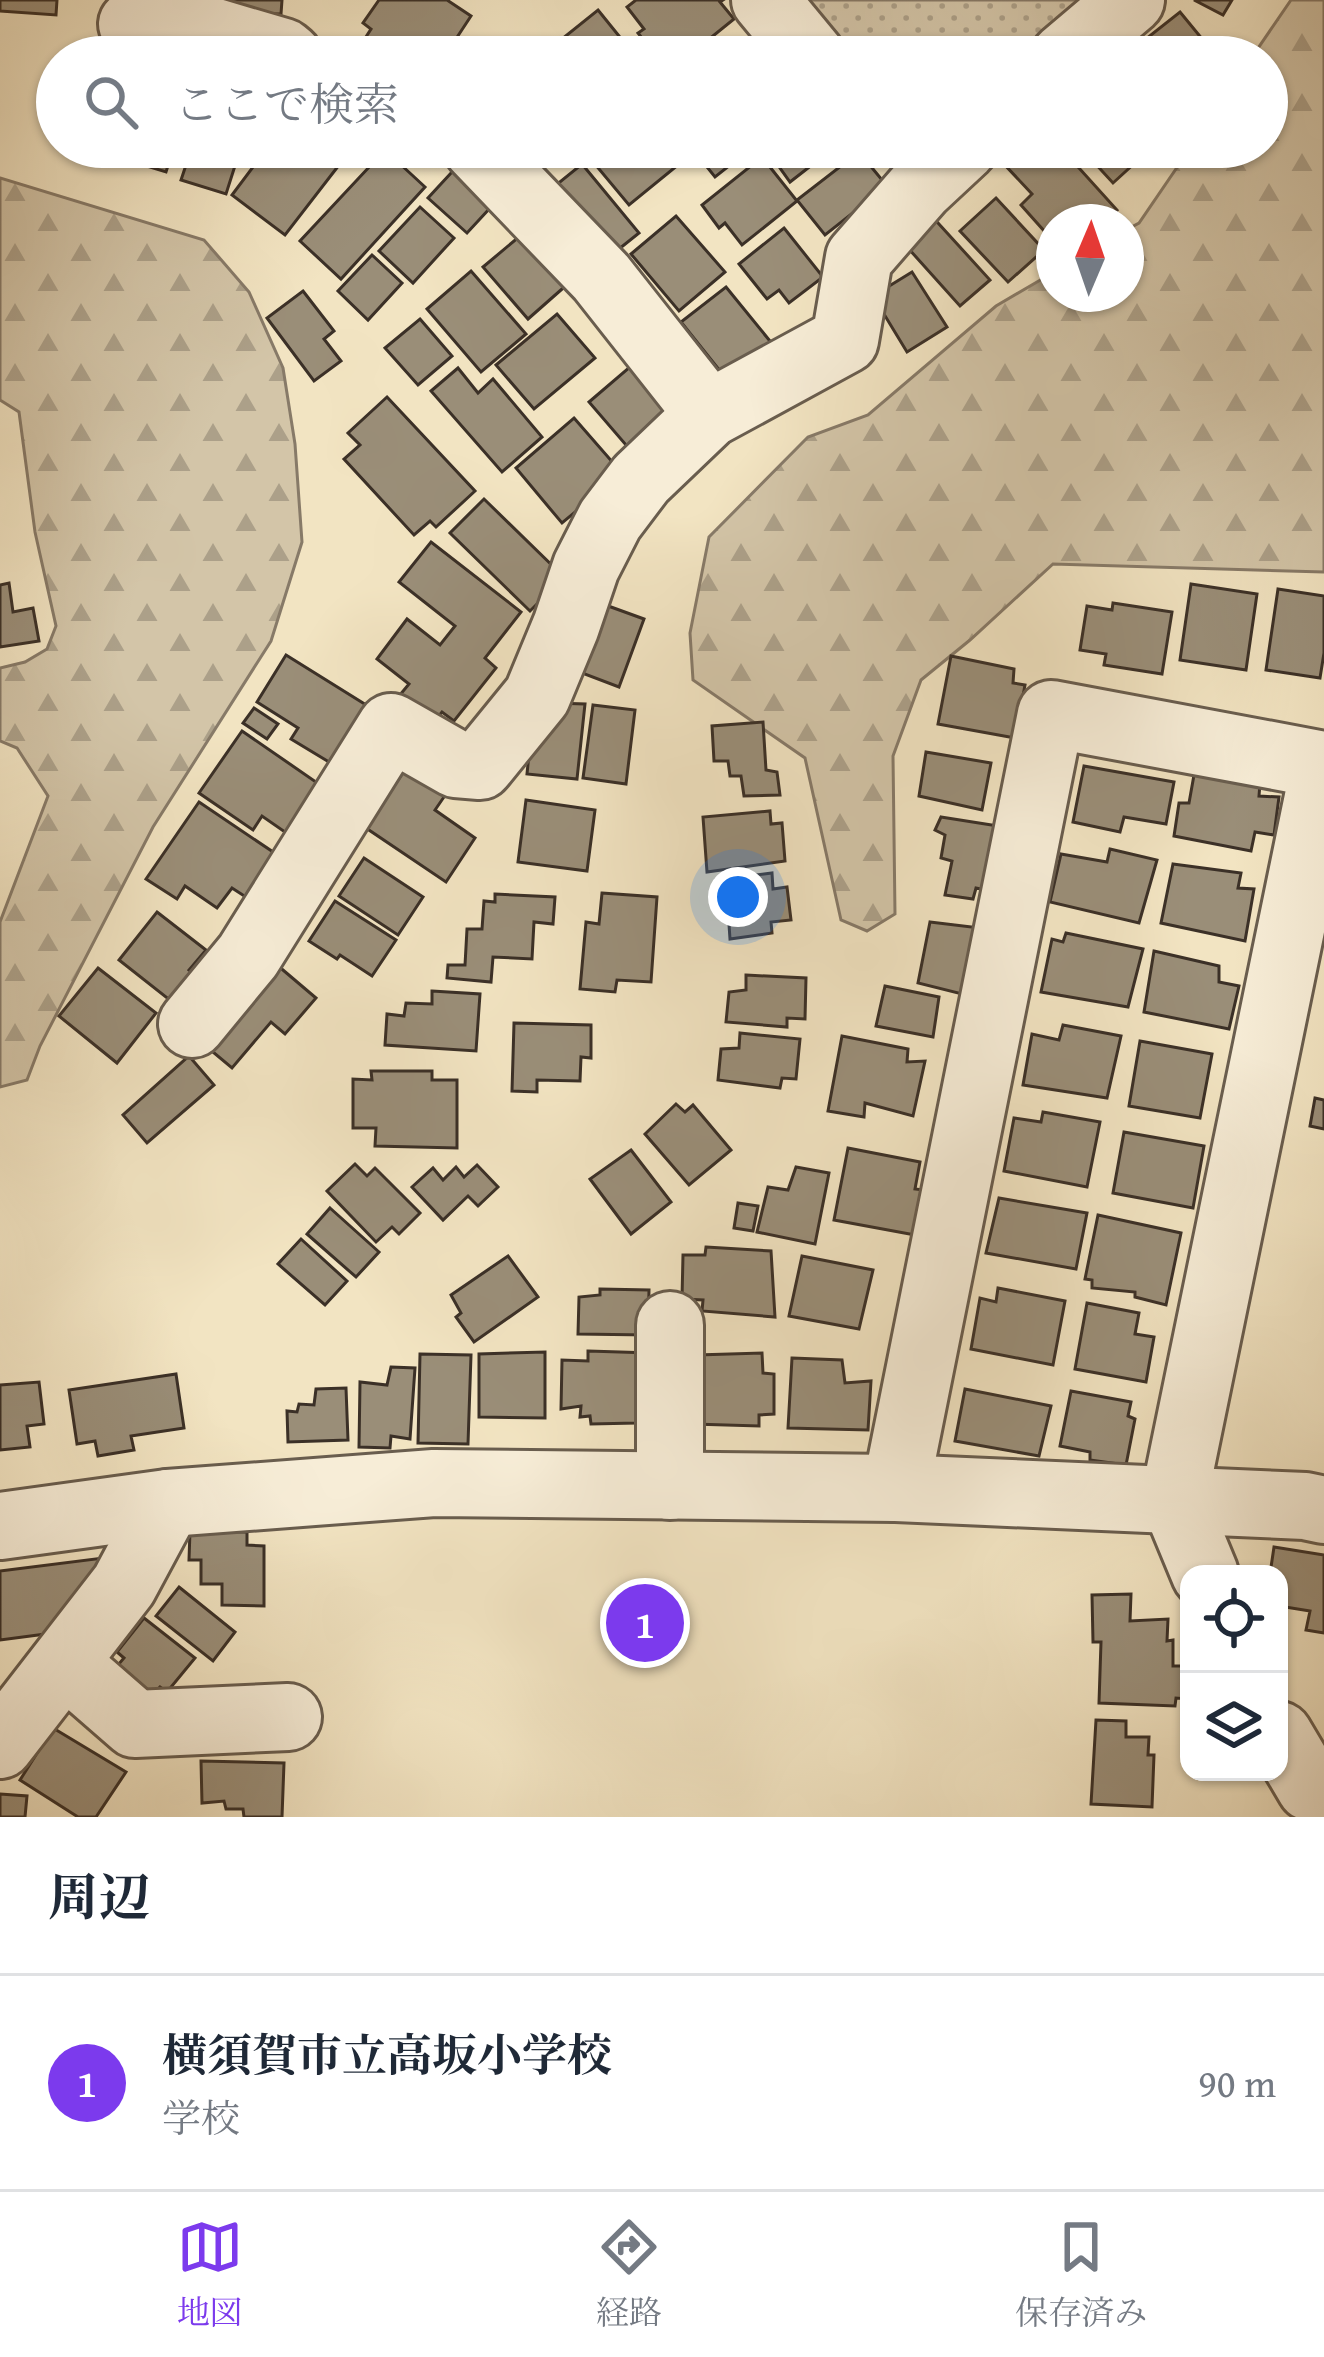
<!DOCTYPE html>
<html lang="ja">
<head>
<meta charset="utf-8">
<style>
	body { margin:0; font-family:"Gentium Book Plus","Noto Serif JP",serif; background:#f6f6f7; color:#1f2937 }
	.controls { position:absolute; right:36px; bottom:36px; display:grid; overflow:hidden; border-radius:24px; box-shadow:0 3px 9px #0004 }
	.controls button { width:108px; height:108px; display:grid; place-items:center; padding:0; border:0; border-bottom:3px solid #e0e1e3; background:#fff; color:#1f2937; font:60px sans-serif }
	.compass { position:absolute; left:1036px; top:204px; width:108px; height:108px; border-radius:50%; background:#fff; box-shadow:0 3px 9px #0004; rotate:2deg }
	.you { position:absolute; left:738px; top:897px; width:42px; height:42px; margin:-30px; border:9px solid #fff; border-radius:50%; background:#1a73e8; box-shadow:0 0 0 18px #1a73e833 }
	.badge { display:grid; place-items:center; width:78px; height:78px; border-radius:50%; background:#7c3aed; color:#fff; font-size:39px; font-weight:700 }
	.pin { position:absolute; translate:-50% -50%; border:6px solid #fff; box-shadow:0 3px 12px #0006 }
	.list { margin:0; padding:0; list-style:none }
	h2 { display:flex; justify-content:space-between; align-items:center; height:156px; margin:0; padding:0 48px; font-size:51px }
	h2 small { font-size:39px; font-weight:400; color:#747a83 }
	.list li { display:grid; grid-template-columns:78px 1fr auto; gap:36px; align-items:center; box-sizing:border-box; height:216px; padding:0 48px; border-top:3px solid #e0e1e3 }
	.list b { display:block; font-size:45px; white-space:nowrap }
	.list p { margin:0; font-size:39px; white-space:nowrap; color:#747a83 }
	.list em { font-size:39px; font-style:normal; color:#747a83 }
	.icon { flex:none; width:66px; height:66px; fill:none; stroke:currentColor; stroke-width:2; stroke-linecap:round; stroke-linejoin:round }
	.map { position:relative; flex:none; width:1324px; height:1817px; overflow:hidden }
	.search { position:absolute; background:#fff; box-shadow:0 3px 9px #0004; left:36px; right:36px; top:36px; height:132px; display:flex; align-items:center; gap:30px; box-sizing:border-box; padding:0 42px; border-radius:66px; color:#747a83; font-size:45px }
	.sheet { height:372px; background:#fff }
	nav { display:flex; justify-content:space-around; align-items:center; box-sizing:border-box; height:168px; border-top:3px solid #e0e1e3; background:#fff; font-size:33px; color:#747a83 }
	nav a { display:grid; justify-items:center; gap:6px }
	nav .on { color:#7c3aed }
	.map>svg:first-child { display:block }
	.grass { fill:url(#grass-dots); stroke:#877a68; stroke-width:3 }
	.forest { fill:url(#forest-firs); stroke:#877a68; stroke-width:3 }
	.building { fill:#9a8e78; stroke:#3b3027; stroke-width:3 }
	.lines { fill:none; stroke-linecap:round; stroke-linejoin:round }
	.minor-casing { stroke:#695d4e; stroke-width:72 }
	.minor { stroke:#f7edd7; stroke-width:66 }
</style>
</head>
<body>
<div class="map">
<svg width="1324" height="1817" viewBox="0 0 1324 1817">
	<defs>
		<pattern id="grass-dots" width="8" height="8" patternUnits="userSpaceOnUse" patternTransform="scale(3)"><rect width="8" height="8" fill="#d3c5a8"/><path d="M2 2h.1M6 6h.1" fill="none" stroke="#aca089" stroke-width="1.8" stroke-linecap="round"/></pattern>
		<pattern id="forest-firs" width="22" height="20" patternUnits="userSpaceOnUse" patternTransform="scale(3)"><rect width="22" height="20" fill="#d3c5a8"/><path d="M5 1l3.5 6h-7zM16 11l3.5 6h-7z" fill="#aca089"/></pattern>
	</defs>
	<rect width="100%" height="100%" fill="#f2e4c2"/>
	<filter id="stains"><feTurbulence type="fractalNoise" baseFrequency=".00167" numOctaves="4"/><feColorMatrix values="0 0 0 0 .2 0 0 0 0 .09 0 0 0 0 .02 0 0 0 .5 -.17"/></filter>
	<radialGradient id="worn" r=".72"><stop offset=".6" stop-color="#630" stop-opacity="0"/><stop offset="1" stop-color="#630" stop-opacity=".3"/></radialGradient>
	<polygon class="grass" points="793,0 1100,0 1039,57 839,57"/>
	<g class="forest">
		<polygon points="1291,0 1324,0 1324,572 1053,564 970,640 921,680 893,756 895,914 867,931 841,920 805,758 693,680 690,633 709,537 808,437 868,415 996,306 1054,272 1054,294 1126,294 1126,230 1139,223 1191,147 1267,147 1267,57 1252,57"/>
		<polygon points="0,178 204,240 249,292 283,368 295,444 302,542 271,641 153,827 40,1046 27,1080 0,1087 0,922 48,796 17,748 0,741 0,668 25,662 47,649 56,626 35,532 19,412 0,400"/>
	</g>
	<g class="building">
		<polygon points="0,0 57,0 56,15 0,11"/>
		<polygon points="206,0 282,0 281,14 206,13"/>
		<polygon points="379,0 447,0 471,16 444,57 353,57 371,29 363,23"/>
		<polygon points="636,0 723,0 720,2 734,19 687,57 657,57 638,33 644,29 627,7"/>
		<polygon points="1194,0 1232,0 1223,15"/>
		<polygon points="598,10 636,57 552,57 547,51"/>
		<polygon points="1180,12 1217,57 1123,57"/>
		<polygon points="120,147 174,147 166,172 117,157"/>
		<polygon points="192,147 241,147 226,194 181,180"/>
		<polygon points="268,147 333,147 346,156 285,235 232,195"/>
		<polygon points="601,147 682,147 689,156 629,205 589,157"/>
		<polygon points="691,147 753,147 715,177"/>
		<polygon points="765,147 835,147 790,182"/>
		<polygon points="1021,147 1060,147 1117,210 1103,222 1054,222 1054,242 1021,205 1032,194 1003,163"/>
		<polygon points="1080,147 1147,147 1149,150 1113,183"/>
		<polygon points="385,150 425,187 341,279 300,241"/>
		<polygon points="859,152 887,186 825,235 797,200"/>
		<polygon points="762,157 797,201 742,245 725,223 719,228 702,205"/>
		<polygon points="463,160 502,195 467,233 428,198"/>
		<polygon points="582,164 639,233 614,253 545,194"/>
		<polygon points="996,198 1044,250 1008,282 960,231"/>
		<polygon points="420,207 454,238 413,283 379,251"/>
		<polygon points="928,212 990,280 960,306 899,238"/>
		<polygon points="676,216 725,272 679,311 631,254"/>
		<polygon points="784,228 823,277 789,303 779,290 767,299 739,264"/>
		<polygon points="526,231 570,282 528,319 483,267"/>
		<polygon points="372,255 402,283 368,320 338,291"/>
		<polygon points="471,271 526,334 481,372 427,309"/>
		<polygon points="912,272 947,327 907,352 873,296"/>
		<polygon points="726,287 774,346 728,381 681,322"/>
		<polygon points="303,291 334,331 324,339 341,361 314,381 267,318"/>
		<polygon points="557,314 595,358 534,409 496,365"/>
		<polygon points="420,319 452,356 418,385 385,348"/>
		<polygon points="638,360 681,410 632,452 589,402"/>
		<polygon points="458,368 478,393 493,379 542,437 502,472 431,391"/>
		<polygon points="387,397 475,491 436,527 430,521 414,535 344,459 360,445 348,433"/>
		<polygon points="574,418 622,473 562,523 516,468"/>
		<polygon points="484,499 564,577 530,611 450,533"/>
		<polygon points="431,542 521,612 485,658 496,668 454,721 442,712 433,723 399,696 409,684 377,659 407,619 440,645 455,626 399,582"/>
		<polygon points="9,583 13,612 33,608 39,641 0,647 0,585"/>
		<polygon points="1191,584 1257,594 1246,670 1180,660"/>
		<polygon points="1278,589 1324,596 1324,653 1320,678 1266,670"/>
		<polygon points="600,603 644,619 619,687 574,670"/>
		<polygon points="1113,603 1172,612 1162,674 1104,665 1106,654 1080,650 1087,606 1112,610"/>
		<polygon points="286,655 371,708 334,765 291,739 298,728 257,702"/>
		<polygon points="951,656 1014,669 1013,683 1025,685 1015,738 938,724"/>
		<polygon points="554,703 585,704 577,779 527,774 531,734"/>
		<polygon points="593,705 635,710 626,784 583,778"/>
		<polygon points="254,708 278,724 267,739 243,723"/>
		<polygon points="763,722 766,770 777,772 780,795 744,796 741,776 730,776 728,761 714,761 712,726"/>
		<polygon points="242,731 329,791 295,839 262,816 253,830 199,793"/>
		<polygon points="926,752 991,763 982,810 919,796"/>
		<polygon points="1084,766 1174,782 1166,824 1124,817 1120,832 1073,822"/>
		<polygon points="406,768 446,794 435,810 475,838 446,882 366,828"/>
		<polygon points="1194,775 1260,783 1259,796 1279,797 1274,835 1255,832 1251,851 1174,836 1179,803 1189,803"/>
		<polygon points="526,800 595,810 587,871 518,862"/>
		<polygon points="199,802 282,858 252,901 232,888 217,908 185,886 177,899 146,879"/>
		<polygon points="770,811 771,824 782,823 785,861 707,872 703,817"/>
		<polygon points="941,817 998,826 986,890 976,888 973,899 945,895 952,861 941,858 945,835 935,830"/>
		<polygon points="1110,849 1157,860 1139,923 1050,902 1061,854 1107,862"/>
		<polygon points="364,858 423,897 398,935 339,896"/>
		<polygon points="1173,864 1241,873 1238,888 1254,889 1245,941 1161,923"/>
		<polygon points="772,873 773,889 787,887 791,920 771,922 772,933 730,939 728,910 721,912 716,880"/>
		<polygon points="602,893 657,897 651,982 617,980 615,992 580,989 586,922 599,924"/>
		<polygon points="495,894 555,897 553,924 534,922 532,959 493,957 491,982 447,978 448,965 465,965 467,929 482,929 484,901 495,902"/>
		<polygon points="335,901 396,940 372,976 340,955 337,959 309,941"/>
		<polygon points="157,912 206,950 189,970 198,977 176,1005 119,960"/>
		<polygon points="930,922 980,928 966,995 918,983"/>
		<polygon points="1066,933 1143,949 1128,1007 1041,992 1052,939 1063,942"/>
		<polygon points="1154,951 1219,966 1219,982 1239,986 1229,1029 1144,1012"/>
		<polygon points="270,959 316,998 285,1034 271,1022 232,1068 201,1042"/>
		<polygon points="98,968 156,1013 117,1063 59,1016"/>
		<polygon points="746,975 806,978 805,1019 787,1018 787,1027 726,1022 729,992 746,990"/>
		<polygon points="885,986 939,997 933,1037 876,1026"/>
		<polygon points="432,991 480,994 476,1051 385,1045 387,1014 404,1016 406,1003 432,1004"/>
		<polygon points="514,1023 591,1025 591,1058 581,1057 580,1081 537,1080 537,1092 512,1091"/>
		<polygon points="1063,1025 1121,1036 1107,1098 1023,1085 1032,1034 1059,1040"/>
		<polygon points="740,1033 800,1039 796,1079 782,1078 780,1088 718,1080 721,1049 739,1048"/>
		<polygon points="842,1036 908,1049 907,1062 925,1061 913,1116 865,1103 864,1117 828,1111"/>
		<polygon points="1140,1041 1212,1054 1200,1118 1129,1106"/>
		<polygon points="189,1056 214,1085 147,1143 123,1115"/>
		<polygon points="371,1071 432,1071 432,1080 457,1080 457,1148 375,1146 376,1128 353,1128 353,1079 372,1080"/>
		<polygon points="1315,1098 1324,1100 1324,1129 1310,1126"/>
		<polygon points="676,1104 685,1112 693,1105 731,1150 689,1185 645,1134"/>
		<polygon points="1043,1112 1100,1122 1087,1187 1004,1171 1014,1118 1041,1122"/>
		<polygon points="1124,1132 1204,1146 1193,1208 1113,1193"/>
		<polygon points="848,1148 920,1162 915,1189 924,1190 915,1235 834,1220"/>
		<polygon points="631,1150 671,1202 631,1234 590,1179"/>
		<polygon points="355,1164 367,1176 375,1168 420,1213 399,1234 392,1227 376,1242 327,1191"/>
		<polygon points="477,1165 498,1187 478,1206 468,1196 443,1220 412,1187 433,1168 443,1180 456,1167 464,1177"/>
		<polygon points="796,1167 829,1173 815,1244 757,1232 768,1187 788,1190"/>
		<polygon points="999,1198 1087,1213 1076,1269 986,1253"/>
		<polygon points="738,1203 758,1206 753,1231 734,1228"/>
		<polygon points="330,1208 379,1252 356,1277 307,1234"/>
		<polygon points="1098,1215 1181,1233 1166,1305 1135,1297 1135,1292 1092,1288 1092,1280 1085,1279"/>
		<polygon points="301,1239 347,1281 325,1305 278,1264"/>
		<polygon points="706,1247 771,1251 775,1317 702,1311 703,1300 682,1299 683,1255 705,1255"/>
		<polygon points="508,1256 538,1297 474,1342 456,1317 461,1313 451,1295"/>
		<polygon points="802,1256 873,1270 859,1329 789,1316"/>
		<polygon points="998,1288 1065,1301 1053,1365 971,1349 980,1298 996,1302"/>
		<polygon points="600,1289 649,1290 648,1335 578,1334 579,1297 600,1295"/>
		<polygon points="1087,1303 1139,1313 1135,1334 1154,1337 1146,1382 1075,1369"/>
		<polygon points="588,1351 651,1353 650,1417 636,1415 636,1423 591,1424 590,1416 580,1417 581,1406 561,1409 562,1360 588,1361"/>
		<polygon points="545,1352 545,1418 479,1417 479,1354"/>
		<polygon points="762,1353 763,1373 774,1374 774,1414 759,1415 759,1426 693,1424 697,1355"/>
		<polygon points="420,1354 471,1355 468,1444 418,1443"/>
		<polygon points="792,1358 842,1360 845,1383 871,1381 868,1430 788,1428"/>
		<polygon points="391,1367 415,1368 410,1439 391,1436 390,1448 359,1447 360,1382 387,1385"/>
		<polygon points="176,1374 184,1428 131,1436 134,1450 98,1456 95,1441 77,1444 69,1390"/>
		<polygon points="39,1382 44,1424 27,1426 30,1447 0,1450 0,1385"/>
		<polygon points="346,1388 348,1440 288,1442 287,1411 297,1412 299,1404 314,1405 316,1389"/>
		<polygon points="965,1389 1051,1406 1039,1456 955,1441"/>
		<polygon points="1071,1391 1131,1402 1128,1416 1135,1419 1126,1465 1090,1460 1090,1452 1060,1446"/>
		<polygon points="190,1531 247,1532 247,1545 264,1546 264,1606 222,1605 222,1584 201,1584 201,1560 189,1560"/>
		<polygon points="1274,1547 1324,1555 1324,1633 1306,1630 1310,1611 1279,1606 1279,1574 1270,1574"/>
		<polygon points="111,1557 68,1631 0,1640 0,1571"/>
		<polygon points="179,1587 235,1632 213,1661 156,1616"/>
		<polygon points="1131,1594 1130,1621 1168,1619 1167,1641 1173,1640 1173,1666 1189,1666 1189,1699 1176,1698 1175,1706 1099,1703 1101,1642 1093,1642 1092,1595"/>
		<polygon points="144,1618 195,1658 167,1692 160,1687 147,1701 112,1672 124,1658 117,1652"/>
		<polygon points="1096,1720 1126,1721 1126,1737 1149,1737 1148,1755 1154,1755 1152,1807 1091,1804"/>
		<polygon points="53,1728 126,1772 96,1817 78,1817 20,1780"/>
		<polygon points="201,1761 284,1763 282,1817 244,1817 243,1809 226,1809 224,1801 202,1803"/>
		<polygon points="0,1794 27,1796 25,1817 0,1817"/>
	</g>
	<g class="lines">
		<defs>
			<g id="minor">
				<polyline points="765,0 812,57"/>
				<polyline points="132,24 205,29 283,52 289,57"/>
				<polyline points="1064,57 1131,0"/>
				<polyline points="476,147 601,277 709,414"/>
				<polyline points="192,1024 248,956 391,727 456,764 480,766 537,696 566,626 586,567 610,520 641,479 709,414 845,340 859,258 920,188 964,147"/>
				<polyline points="670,1325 670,1486"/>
				<polyline points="896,1488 1051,714 1324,765"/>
				<polyline points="0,1526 168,1503 434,1483 896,1488 1305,1506 1324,1510"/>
				<polyline points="1205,1574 1174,1499 1324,768"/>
				<polyline points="65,1663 135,1724 288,1717"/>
				<polyline points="1279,1735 1310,1787 1324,1790"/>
				<polyline points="0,1745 124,1585 168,1503"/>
			</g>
		</defs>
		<use href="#minor" class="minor-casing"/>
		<use href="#minor" class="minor"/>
	</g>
	<rect width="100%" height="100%" filter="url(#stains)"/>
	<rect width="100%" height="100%" fill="url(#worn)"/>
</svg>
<div class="controls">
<button><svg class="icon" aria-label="locate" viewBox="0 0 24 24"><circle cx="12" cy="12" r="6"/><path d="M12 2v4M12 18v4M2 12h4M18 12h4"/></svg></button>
<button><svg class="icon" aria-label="layers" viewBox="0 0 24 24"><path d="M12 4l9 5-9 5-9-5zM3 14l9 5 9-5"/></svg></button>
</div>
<svg class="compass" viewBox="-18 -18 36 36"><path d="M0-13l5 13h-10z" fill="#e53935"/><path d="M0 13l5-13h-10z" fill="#747a83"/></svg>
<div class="you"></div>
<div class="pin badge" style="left:645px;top:1623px">1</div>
<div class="search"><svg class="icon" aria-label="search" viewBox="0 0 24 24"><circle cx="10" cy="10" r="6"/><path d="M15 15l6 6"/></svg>ここで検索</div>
</div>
<section class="sheet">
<h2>周辺<small></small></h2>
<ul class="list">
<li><span class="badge">1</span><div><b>横須賀市立高坂小学校</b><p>学校</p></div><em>90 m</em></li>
</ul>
</section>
<nav>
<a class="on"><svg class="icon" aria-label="map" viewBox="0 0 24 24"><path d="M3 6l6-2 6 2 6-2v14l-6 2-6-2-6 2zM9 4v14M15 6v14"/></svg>地図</a>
<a><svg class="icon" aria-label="directions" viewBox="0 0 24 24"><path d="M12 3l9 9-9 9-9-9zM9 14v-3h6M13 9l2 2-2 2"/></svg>経路</a>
<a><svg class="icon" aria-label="saved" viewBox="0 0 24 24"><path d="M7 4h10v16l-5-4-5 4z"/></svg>保存済み</a>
</nav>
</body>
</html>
